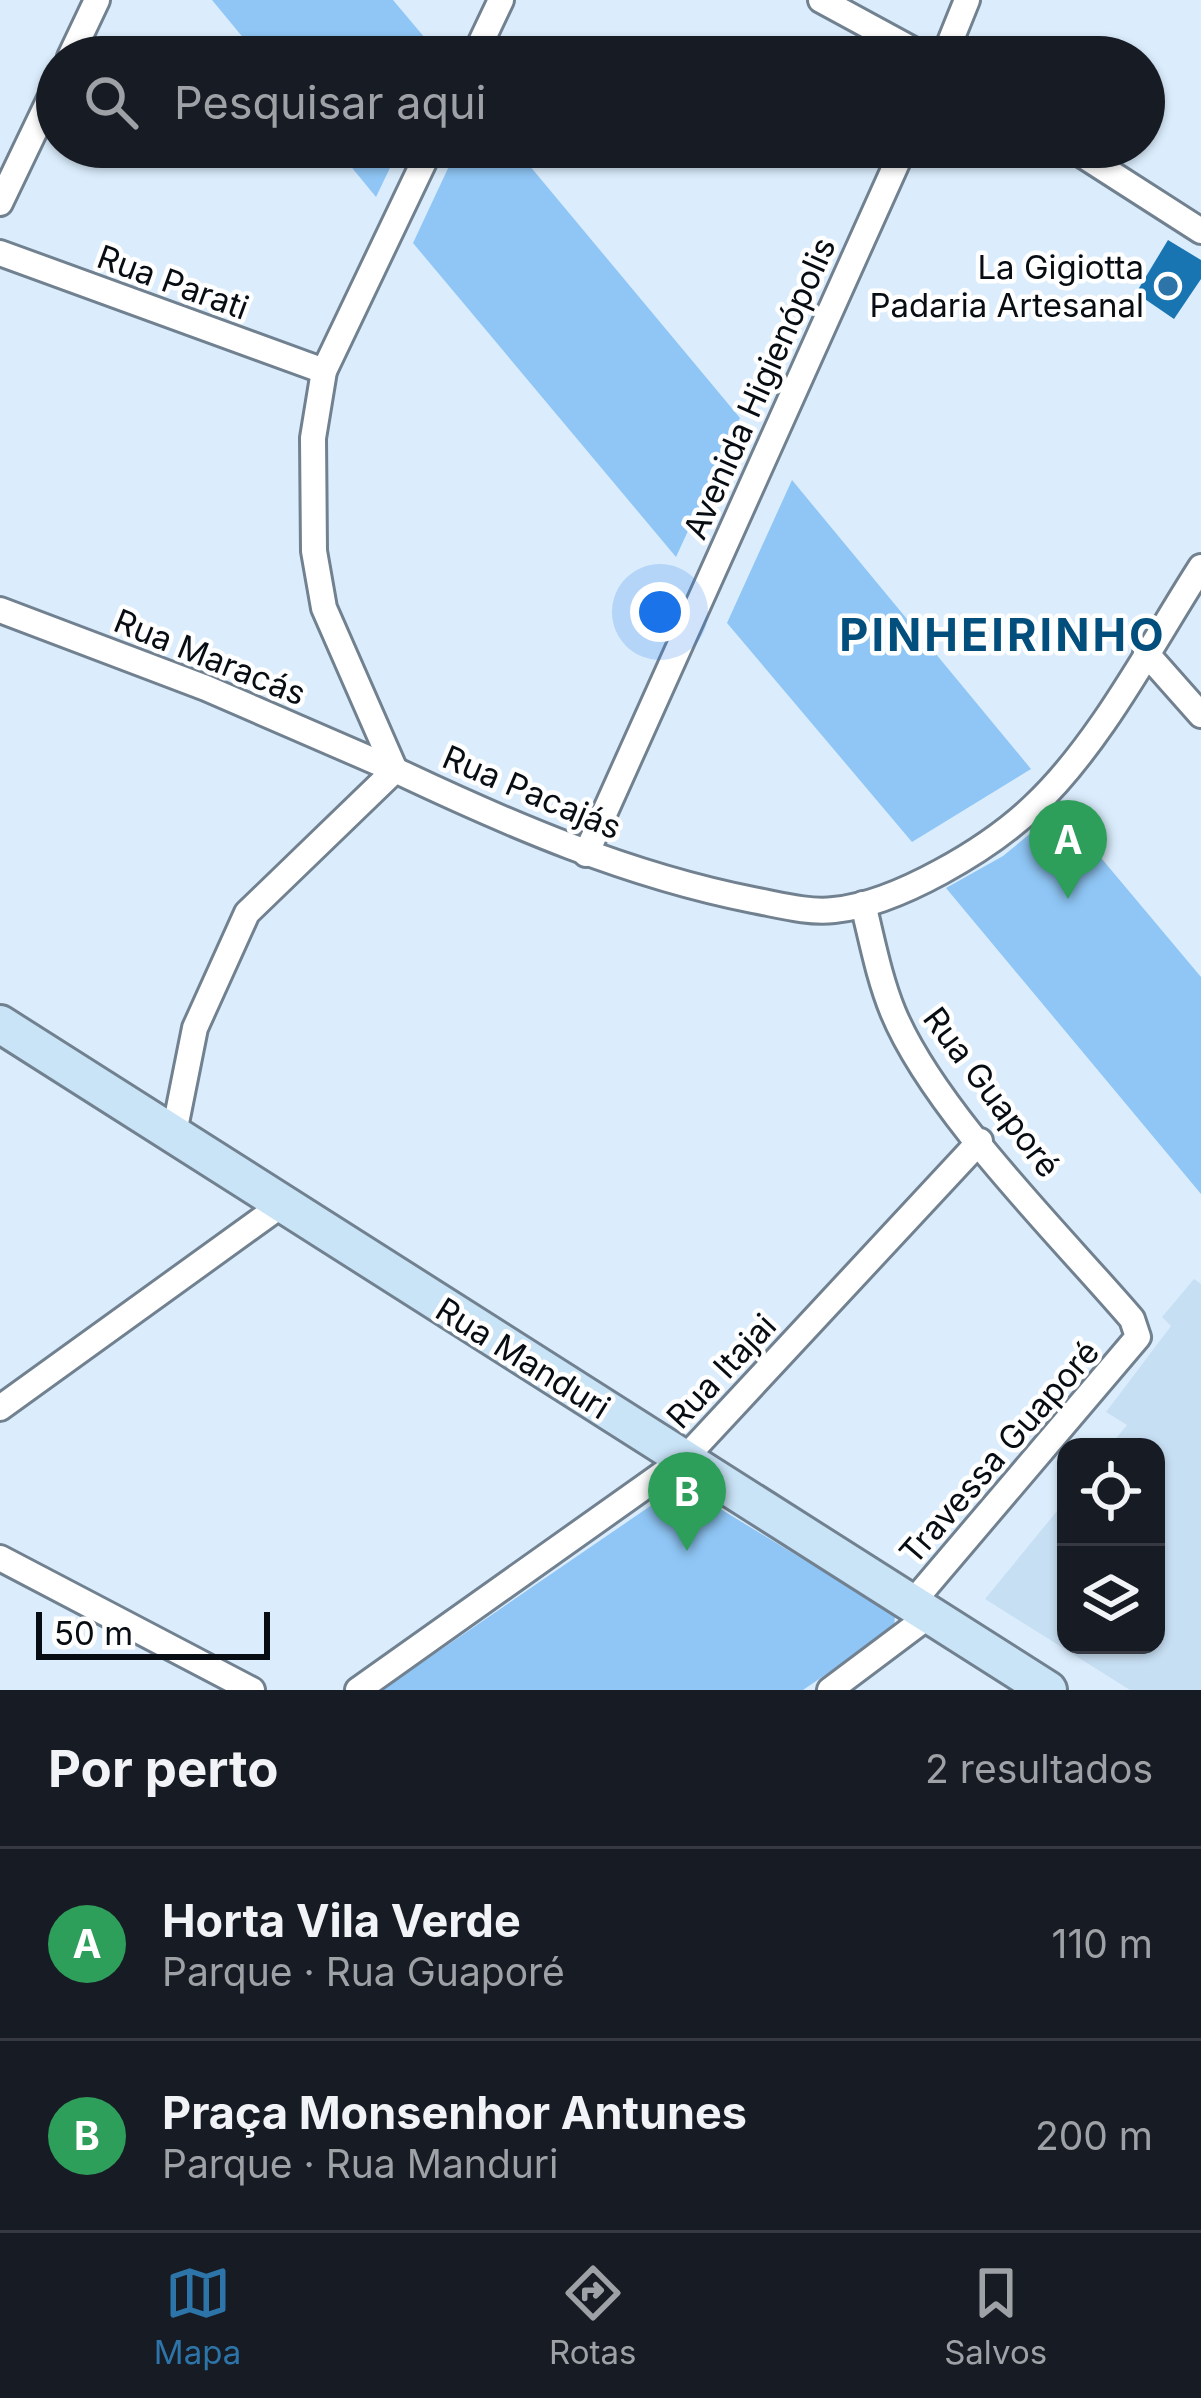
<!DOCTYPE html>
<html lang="pt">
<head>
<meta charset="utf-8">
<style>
	body { margin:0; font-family:Inter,sans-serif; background:#242831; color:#f1f3f6 }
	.controls { position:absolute; right:36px; bottom:36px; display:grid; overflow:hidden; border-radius:24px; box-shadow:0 3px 9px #0004 }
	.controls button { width:108px; height:108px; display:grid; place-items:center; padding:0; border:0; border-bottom:3px solid #363941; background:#171b24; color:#f1f3f6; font:60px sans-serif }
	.scale { position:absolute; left:36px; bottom:30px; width:234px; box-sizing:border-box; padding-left:12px; border:6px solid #070d12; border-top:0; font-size:33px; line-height:42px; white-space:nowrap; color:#070d12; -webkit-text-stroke:9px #fff; paint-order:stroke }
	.you { position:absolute; left:660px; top:612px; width:42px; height:42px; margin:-30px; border:9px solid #fff; border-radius:50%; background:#1a73e8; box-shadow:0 0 0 18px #1a73e833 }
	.badge { display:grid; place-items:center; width:78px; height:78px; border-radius:50%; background:#2d74a9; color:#fff; font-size:39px; font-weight:700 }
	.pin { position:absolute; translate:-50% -99px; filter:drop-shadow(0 3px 6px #0008) }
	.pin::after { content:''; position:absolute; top:63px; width:42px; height:36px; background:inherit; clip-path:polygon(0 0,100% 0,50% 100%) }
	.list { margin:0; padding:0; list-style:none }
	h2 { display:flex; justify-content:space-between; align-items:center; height:156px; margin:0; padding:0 48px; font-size:51px }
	h2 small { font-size:39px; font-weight:400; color:#9ea1a6 }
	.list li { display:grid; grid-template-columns:78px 1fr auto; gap:36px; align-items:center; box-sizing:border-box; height:192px; padding:0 48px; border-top:3px solid #363941 }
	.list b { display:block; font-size:45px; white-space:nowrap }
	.list p { margin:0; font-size:39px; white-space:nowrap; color:#9ea1a6 }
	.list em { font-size:39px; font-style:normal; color:#9ea1a6 }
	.icon { flex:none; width:66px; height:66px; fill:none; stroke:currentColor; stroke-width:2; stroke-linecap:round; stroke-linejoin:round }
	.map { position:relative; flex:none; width:1201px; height:1690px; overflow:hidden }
	.search { position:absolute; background:#171b24; box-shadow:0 3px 9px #0004; left:36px; right:36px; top:36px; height:132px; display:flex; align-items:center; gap:30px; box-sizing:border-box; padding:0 42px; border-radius:66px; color:#9ea1a6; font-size:45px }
	.sheet { height:540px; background:#171b24 }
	nav { display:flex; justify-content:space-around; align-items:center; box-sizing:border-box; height:168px; border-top:3px solid #363941; background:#171b24; font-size:33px; color:#9ea1a6 }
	nav a { display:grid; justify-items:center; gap:6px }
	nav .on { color:#2d74a9 }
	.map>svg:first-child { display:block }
	.built { fill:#c7dff3 }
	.green { fill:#8fc6f5 }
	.building { fill:#1975b2 }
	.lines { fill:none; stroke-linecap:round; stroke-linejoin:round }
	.street-casing { stroke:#718190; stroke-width:30 }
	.secondary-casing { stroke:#718190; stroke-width:42 }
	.street { stroke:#fff; stroke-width:24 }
	.secondary { stroke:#c9e3f7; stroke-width:36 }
	.poi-dot { fill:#2d74a9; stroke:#fff; stroke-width:4.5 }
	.labels { text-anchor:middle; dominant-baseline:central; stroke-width:9; stroke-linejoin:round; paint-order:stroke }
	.poi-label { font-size:33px; fill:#070d12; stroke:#fff; text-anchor:end }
	.street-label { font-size:33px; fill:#070d12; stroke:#fff }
	.district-label { font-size:45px; font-weight:bold; letter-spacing:3px; fill:#024e7c; stroke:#fff }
</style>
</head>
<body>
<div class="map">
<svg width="1201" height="1690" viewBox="0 0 1201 1690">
	<rect width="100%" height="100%" fill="#dbedfd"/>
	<polygon class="built" points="1194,1279 1201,1284 1201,1690 1130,1690 985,1599 1066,1500 1066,1645 1156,1645 1156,1447 1109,1447 1127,1425 1106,1412 1171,1326 1162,1317"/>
	<g class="green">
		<polygon points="212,0 393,0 441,57 259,57"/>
		<polygon points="335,147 400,147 376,197"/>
		<polygon points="458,147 514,147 740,418 676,557 413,243"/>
		<polygon points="792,480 1031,769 912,842 727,623"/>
		<polygon points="1060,809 1201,977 1201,1194 946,888 1003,856"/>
		<polygon points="681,1485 895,1615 894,1628 803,1690 382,1690"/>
	</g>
	<polygon class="building" points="1168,240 1201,260 1201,279 1174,319 1136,293"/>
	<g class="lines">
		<defs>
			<g id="street">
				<polyline points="821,0 926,57"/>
				<polyline points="70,57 97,0"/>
				<polyline points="474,57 501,0"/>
				<polyline points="944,57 967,0"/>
				<polyline points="1070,147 1201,231"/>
				<polyline points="0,203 57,84"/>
				<polyline points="0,253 324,371"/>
				<polyline points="0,610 206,688 395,770"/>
				<polyline points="1146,653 1201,715"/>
				<polyline points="395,770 324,608 314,551 313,438 324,371 431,147"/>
				<polyline points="586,854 904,147"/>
				<path d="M 863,904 C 872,940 879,978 893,1012 C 934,1111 1061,1236 1132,1319 L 1138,1337 L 912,1603"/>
				<path d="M 174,1133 L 195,1028 L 247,913 L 395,770 C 511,825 627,875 753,900 C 780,905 808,913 834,910 C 897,904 989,849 1034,806 C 1100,744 1152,643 1201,567"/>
				<polyline points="0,1408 280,1206"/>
				<polyline points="0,1558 252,1690"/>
				<polyline points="358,1690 685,1458 980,1141"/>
				<polyline points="830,1690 930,1615"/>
			</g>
			<polyline id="secondary" points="0,1024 1048,1690"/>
		</defs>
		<use href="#street" class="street-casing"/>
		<use href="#secondary" class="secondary-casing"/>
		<use href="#street" class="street"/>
		<use href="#secondary" class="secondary"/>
	</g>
	<circle class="poi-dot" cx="1168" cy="286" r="12"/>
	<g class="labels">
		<g class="poi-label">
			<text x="1144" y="267">La Gigiotta<tspan x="1144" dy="38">Padaria Artesanal</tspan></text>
		</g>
		<g class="street-label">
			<text transform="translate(173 282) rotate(20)">Rua Parati</text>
			<text transform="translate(759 388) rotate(-66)">Avenida Higienópolis</text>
			<text transform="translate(210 657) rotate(22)">Rua Maracás</text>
			<text transform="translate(532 792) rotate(23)">Rua Pacajás</text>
			<text transform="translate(992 1092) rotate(53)">Rua Guaporé</text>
			<text transform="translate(523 1358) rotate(32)">Rua Manduri</text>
			<text transform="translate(721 1371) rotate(-47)">Rua Itajai</text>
			<text transform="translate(999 1452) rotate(-49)">Travessa Guaporé</text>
		</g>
		<g class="district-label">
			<text x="1003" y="634">PINHEIRINHO</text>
		</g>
	</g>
</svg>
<div class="controls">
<button><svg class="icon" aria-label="locate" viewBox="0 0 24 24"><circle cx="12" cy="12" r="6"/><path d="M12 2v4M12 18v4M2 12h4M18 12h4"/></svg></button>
<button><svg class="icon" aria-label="layers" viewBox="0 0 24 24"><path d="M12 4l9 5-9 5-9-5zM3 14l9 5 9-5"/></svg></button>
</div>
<div class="scale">50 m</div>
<div class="you"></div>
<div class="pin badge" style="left:1068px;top:899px;background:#2e9e5b">A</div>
<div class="pin badge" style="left:687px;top:1551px;background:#2e9e5b">B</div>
<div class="search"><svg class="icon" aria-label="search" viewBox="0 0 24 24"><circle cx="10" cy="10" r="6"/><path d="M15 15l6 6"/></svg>Pesquisar aqui</div>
</div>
<section class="sheet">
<h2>Por perto<small>2 resultados</small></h2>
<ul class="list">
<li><span class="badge" style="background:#2e9e5b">A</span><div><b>Horta Vila Verde</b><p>Parque · Rua Guaporé</p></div><em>110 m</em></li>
<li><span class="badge" style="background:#2e9e5b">B</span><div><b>Praça Monsenhor Antunes</b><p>Parque · Rua Manduri</p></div><em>200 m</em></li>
</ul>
</section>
<nav>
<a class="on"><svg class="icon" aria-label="map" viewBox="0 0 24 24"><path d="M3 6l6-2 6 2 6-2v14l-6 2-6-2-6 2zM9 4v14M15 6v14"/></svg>Mapa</a>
<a><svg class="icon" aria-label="directions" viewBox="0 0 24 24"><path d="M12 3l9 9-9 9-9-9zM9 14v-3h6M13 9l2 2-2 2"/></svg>Rotas</a>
<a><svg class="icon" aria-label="saved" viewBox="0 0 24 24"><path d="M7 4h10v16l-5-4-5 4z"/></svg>Salvos</a>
</nav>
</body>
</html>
